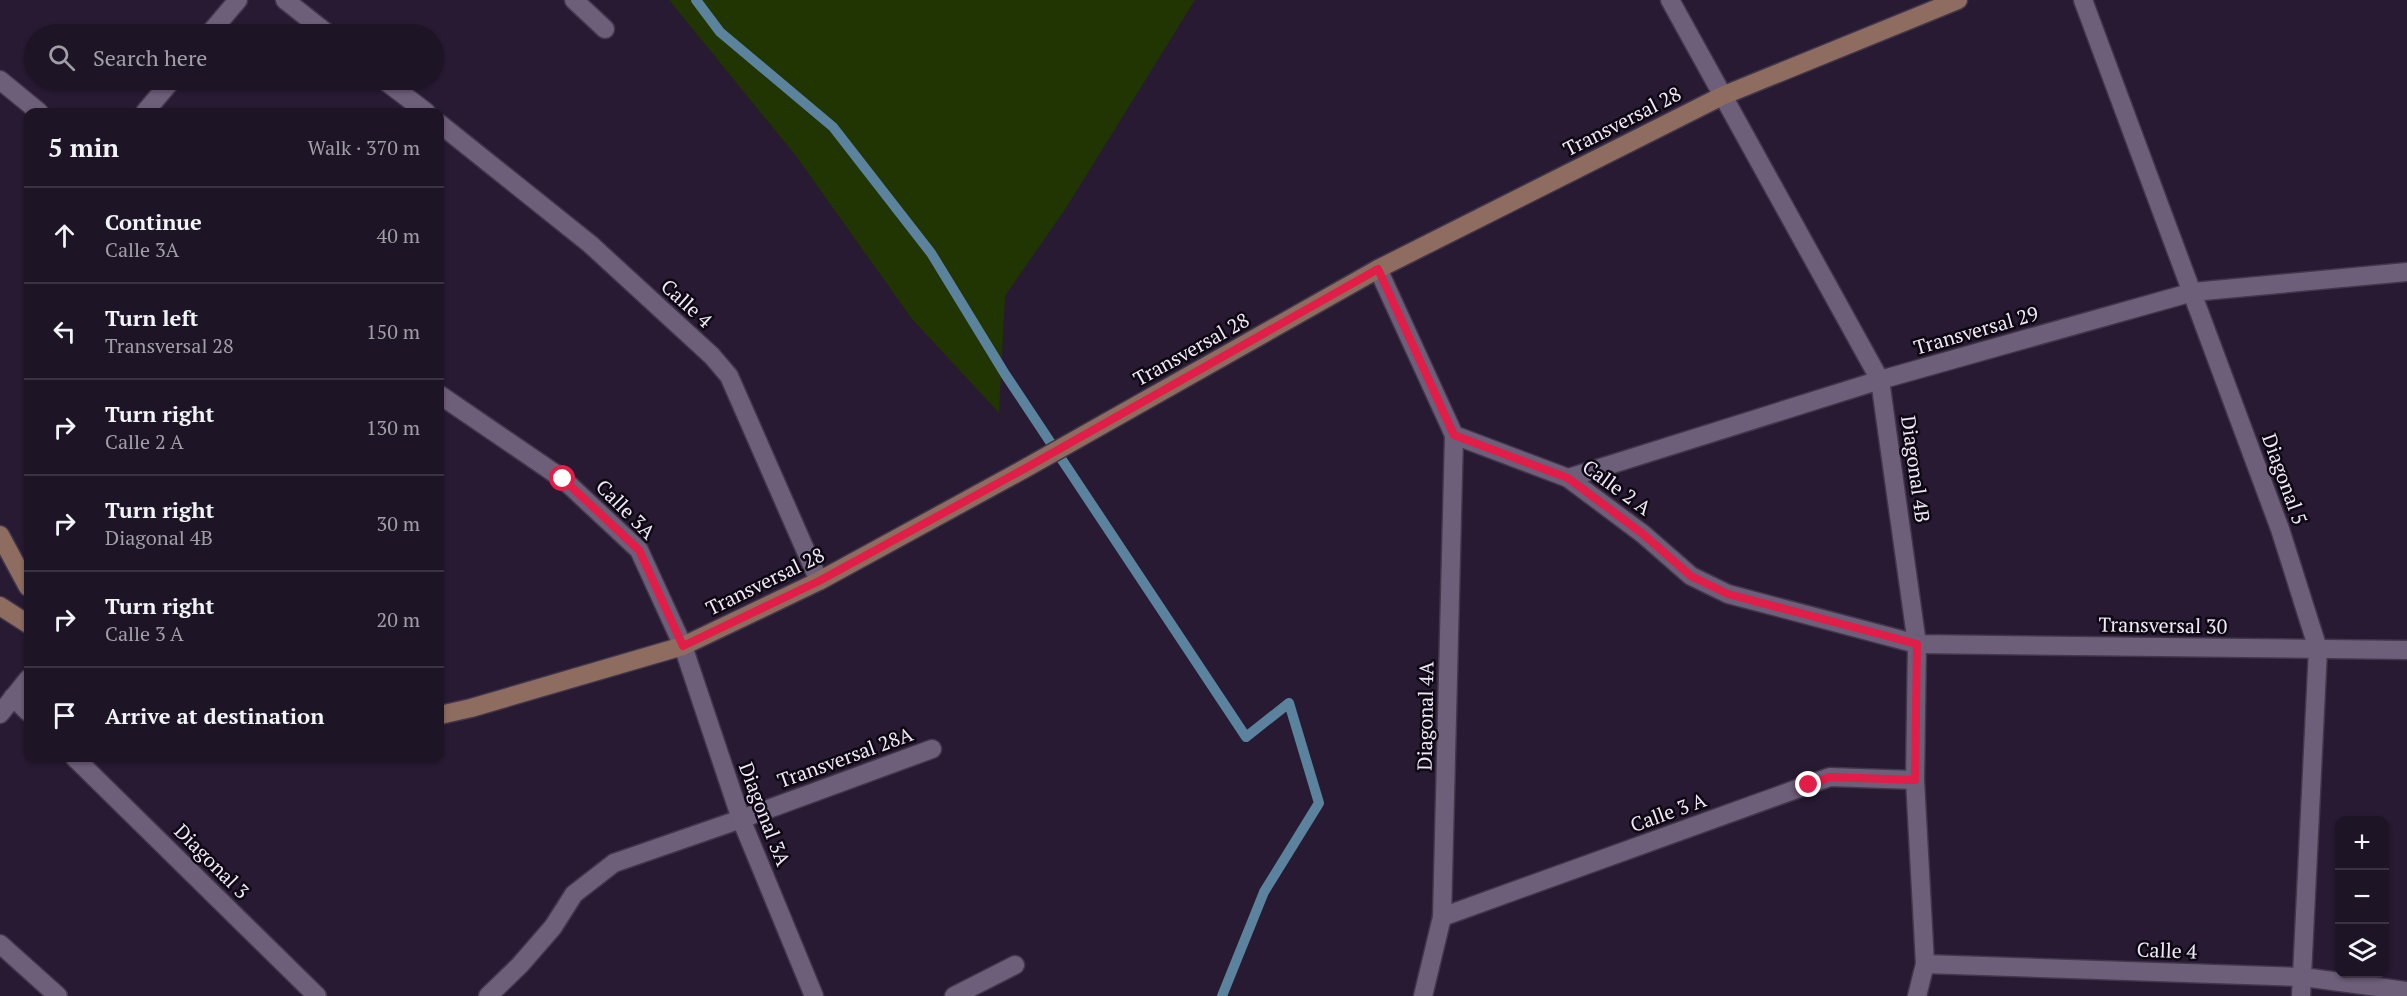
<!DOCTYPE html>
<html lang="en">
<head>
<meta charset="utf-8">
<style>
	body { margin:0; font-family:"PT Serif",serif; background:#2a2132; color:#f1f3f6 }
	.controls { position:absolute; right:18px; bottom:18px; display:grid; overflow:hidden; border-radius:12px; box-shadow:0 2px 4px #0004 }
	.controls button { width:54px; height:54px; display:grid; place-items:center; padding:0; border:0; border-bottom:2px solid #3b3343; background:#1d1426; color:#f1f3f6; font:30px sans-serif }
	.stop { position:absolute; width:18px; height:18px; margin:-14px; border:4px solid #e11d48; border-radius:50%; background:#fff }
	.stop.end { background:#e11d48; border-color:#fff; box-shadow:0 2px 6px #0008 }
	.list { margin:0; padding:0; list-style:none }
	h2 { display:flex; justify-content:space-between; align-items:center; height:78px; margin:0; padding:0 24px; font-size:26px }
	h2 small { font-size:20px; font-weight:400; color:#a09ea7 }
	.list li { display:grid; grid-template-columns:39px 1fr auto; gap:18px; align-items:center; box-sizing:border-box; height:96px; padding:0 24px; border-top:2px solid #3b3343 }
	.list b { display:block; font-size:22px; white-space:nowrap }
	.list p { margin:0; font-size:20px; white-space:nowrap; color:#a09ea7 }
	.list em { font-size:20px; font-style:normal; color:#a09ea7 }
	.icon { flex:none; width:33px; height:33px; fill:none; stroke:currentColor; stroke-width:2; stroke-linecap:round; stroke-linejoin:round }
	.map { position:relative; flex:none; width:2407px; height:996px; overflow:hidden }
	.search { position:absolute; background:#1d1426; box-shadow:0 2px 4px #0004; left:24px; top:24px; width:420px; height:66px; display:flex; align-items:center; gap:15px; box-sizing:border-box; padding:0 21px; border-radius:33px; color:#a09ea7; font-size:22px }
	.panel { position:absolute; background:#1d1426; box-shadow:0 2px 4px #0004; left:24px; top:108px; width:420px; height:654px; border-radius:12px }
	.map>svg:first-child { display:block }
	.green { fill:#203501 }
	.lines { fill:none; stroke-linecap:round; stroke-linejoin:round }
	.stream { stroke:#5b839e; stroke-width:10 }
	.service-casing { stroke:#41364a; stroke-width:21 }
	.minor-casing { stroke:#41364a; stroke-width:21 }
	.secondary-casing { stroke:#41364a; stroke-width:21 }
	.service { stroke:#6d5e7a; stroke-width:18 }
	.minor { stroke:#6d5e7a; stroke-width:18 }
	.secondary { stroke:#8e6d60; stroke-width:18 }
	.route { stroke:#e11d48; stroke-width:8 }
	.labels { text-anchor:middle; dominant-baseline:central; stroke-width:5; stroke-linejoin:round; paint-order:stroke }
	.street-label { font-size:20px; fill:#f0e8f8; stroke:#0d0812 }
</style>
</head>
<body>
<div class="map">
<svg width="2407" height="996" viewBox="0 0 2407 996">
	<rect width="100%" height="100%" fill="#271a32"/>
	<polygon class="green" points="669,0 1195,0 1066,208 1005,296 999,413 912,319 796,156"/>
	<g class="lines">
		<polyline class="stream" points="696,0 720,32 833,127 931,253 1005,374 1246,737 1289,703 1319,803 1264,892 1222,996"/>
		<defs>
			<polyline id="service" points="488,996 520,965 553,927 574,894 614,863 741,819"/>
			<g id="minor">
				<polyline points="285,0 328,34"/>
				<polyline points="574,0 605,29"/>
				<polyline points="1670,0 1880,380 1917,644 1915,780 1925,964 1917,996"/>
				<polyline points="2083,0 2280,529 2318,649 2301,996"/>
				<polyline points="209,34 238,0"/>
				<polyline points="0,80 39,112"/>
				<polyline points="384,80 426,112"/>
				<polyline points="145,112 172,80"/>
				<polyline points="440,124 590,244 712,356 729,376 819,581"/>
				<polyline points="1378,269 1454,435 1568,478 1643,534 1691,576 1728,594 1917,644 2407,650"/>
				<polyline points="440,395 563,479 639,550 683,646 741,819 814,996"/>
				<polyline points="1568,478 1880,380 2193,292 2407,272"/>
				<polyline points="13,697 28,712"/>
				<polyline points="0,714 28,679"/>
				<polyline points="75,758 317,996"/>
				<polyline points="741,819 932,749"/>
				<polyline points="1442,917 1830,777 1915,780"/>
				<polyline points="0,944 58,996"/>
				<polyline points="1925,964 2303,977 2407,991"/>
				<polyline points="954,996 1015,965"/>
				<polyline points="1423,996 1442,917 1454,435"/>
			</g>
			<g id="secondary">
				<polyline points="0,535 28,587"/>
				<polyline points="0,606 28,624"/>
				<polyline points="440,715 471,708 683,646 819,581 1024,469 1378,269 1722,96 1958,0"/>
			</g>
		</defs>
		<use href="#service" class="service-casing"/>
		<use href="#minor" class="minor-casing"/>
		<use href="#secondary" class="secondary-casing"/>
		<use href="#service" class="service"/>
		<use href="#minor" class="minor"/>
		<use href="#secondary" class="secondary"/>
	</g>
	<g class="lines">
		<polyline class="route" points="563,479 639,550 683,646 819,581 1024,469 1378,269 1454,435 1568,478 1643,534 1691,576 1728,594 1917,644 1915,780 1830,777 1809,785"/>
	</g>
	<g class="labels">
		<g class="street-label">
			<text transform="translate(1622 121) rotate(-27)">Transversal 28</text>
			<text transform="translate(687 303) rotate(42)">Calle 4</text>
			<text transform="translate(1976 330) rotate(-16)">Transversal 29</text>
			<text transform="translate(1191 349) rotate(-29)">Transversal 28</text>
			<text transform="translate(1916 469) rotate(82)">Diagonal 4B</text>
			<text transform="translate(2285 479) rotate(70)">Diagonal 5</text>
			<text transform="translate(1617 487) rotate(36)">Calle 2 A</text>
			<text transform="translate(626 509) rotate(45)">Calle 3A</text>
			<text transform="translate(765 581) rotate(-26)">Transversal 28</text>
			<text transform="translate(2163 625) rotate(1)">Transversal 30</text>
			<text transform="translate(1425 716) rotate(-89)">Diagonal 4A</text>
			<text transform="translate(845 757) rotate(-20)">Transversal 28A</text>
			<text transform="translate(1668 812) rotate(-20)">Calle 3 A</text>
			<text transform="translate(765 814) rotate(69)">Diagonal 3A</text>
			<text transform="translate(212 861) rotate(45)">Diagonal 3</text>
			<text transform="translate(2167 950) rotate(2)">Calle 4</text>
		</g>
	</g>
</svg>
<div class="controls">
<button>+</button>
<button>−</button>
<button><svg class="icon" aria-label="layers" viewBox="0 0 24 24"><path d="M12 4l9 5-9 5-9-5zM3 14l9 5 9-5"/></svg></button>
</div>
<div class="stop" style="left:563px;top:479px"></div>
<div class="stop end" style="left:1809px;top:785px"></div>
<div class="search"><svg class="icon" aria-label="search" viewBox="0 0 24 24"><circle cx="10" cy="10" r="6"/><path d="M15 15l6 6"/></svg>Search here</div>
<section class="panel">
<h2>5 min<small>Walk · 370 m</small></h2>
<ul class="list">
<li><svg class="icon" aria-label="ahead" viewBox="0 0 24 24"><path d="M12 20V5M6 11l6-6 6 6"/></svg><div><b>Continue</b><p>Calle 3A</p></div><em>40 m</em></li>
<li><svg class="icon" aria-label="left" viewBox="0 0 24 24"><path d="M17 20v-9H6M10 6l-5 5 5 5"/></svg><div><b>Turn left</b><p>Transversal 28</p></div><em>150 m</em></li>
<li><svg class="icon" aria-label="right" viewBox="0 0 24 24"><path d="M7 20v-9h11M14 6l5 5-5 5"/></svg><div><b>Turn right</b><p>Calle 2 A</p></div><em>130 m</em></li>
<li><svg class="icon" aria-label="right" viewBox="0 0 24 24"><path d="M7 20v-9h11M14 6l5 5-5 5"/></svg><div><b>Turn right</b><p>Diagonal 4B</p></div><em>30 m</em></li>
<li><svg class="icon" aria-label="right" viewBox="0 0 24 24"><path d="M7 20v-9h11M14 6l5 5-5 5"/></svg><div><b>Turn right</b><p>Calle 3 A</p></div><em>20 m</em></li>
<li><svg class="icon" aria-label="arrive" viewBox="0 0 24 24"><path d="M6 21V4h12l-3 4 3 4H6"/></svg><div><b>Arrive at destination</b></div></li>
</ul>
</section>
</div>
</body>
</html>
